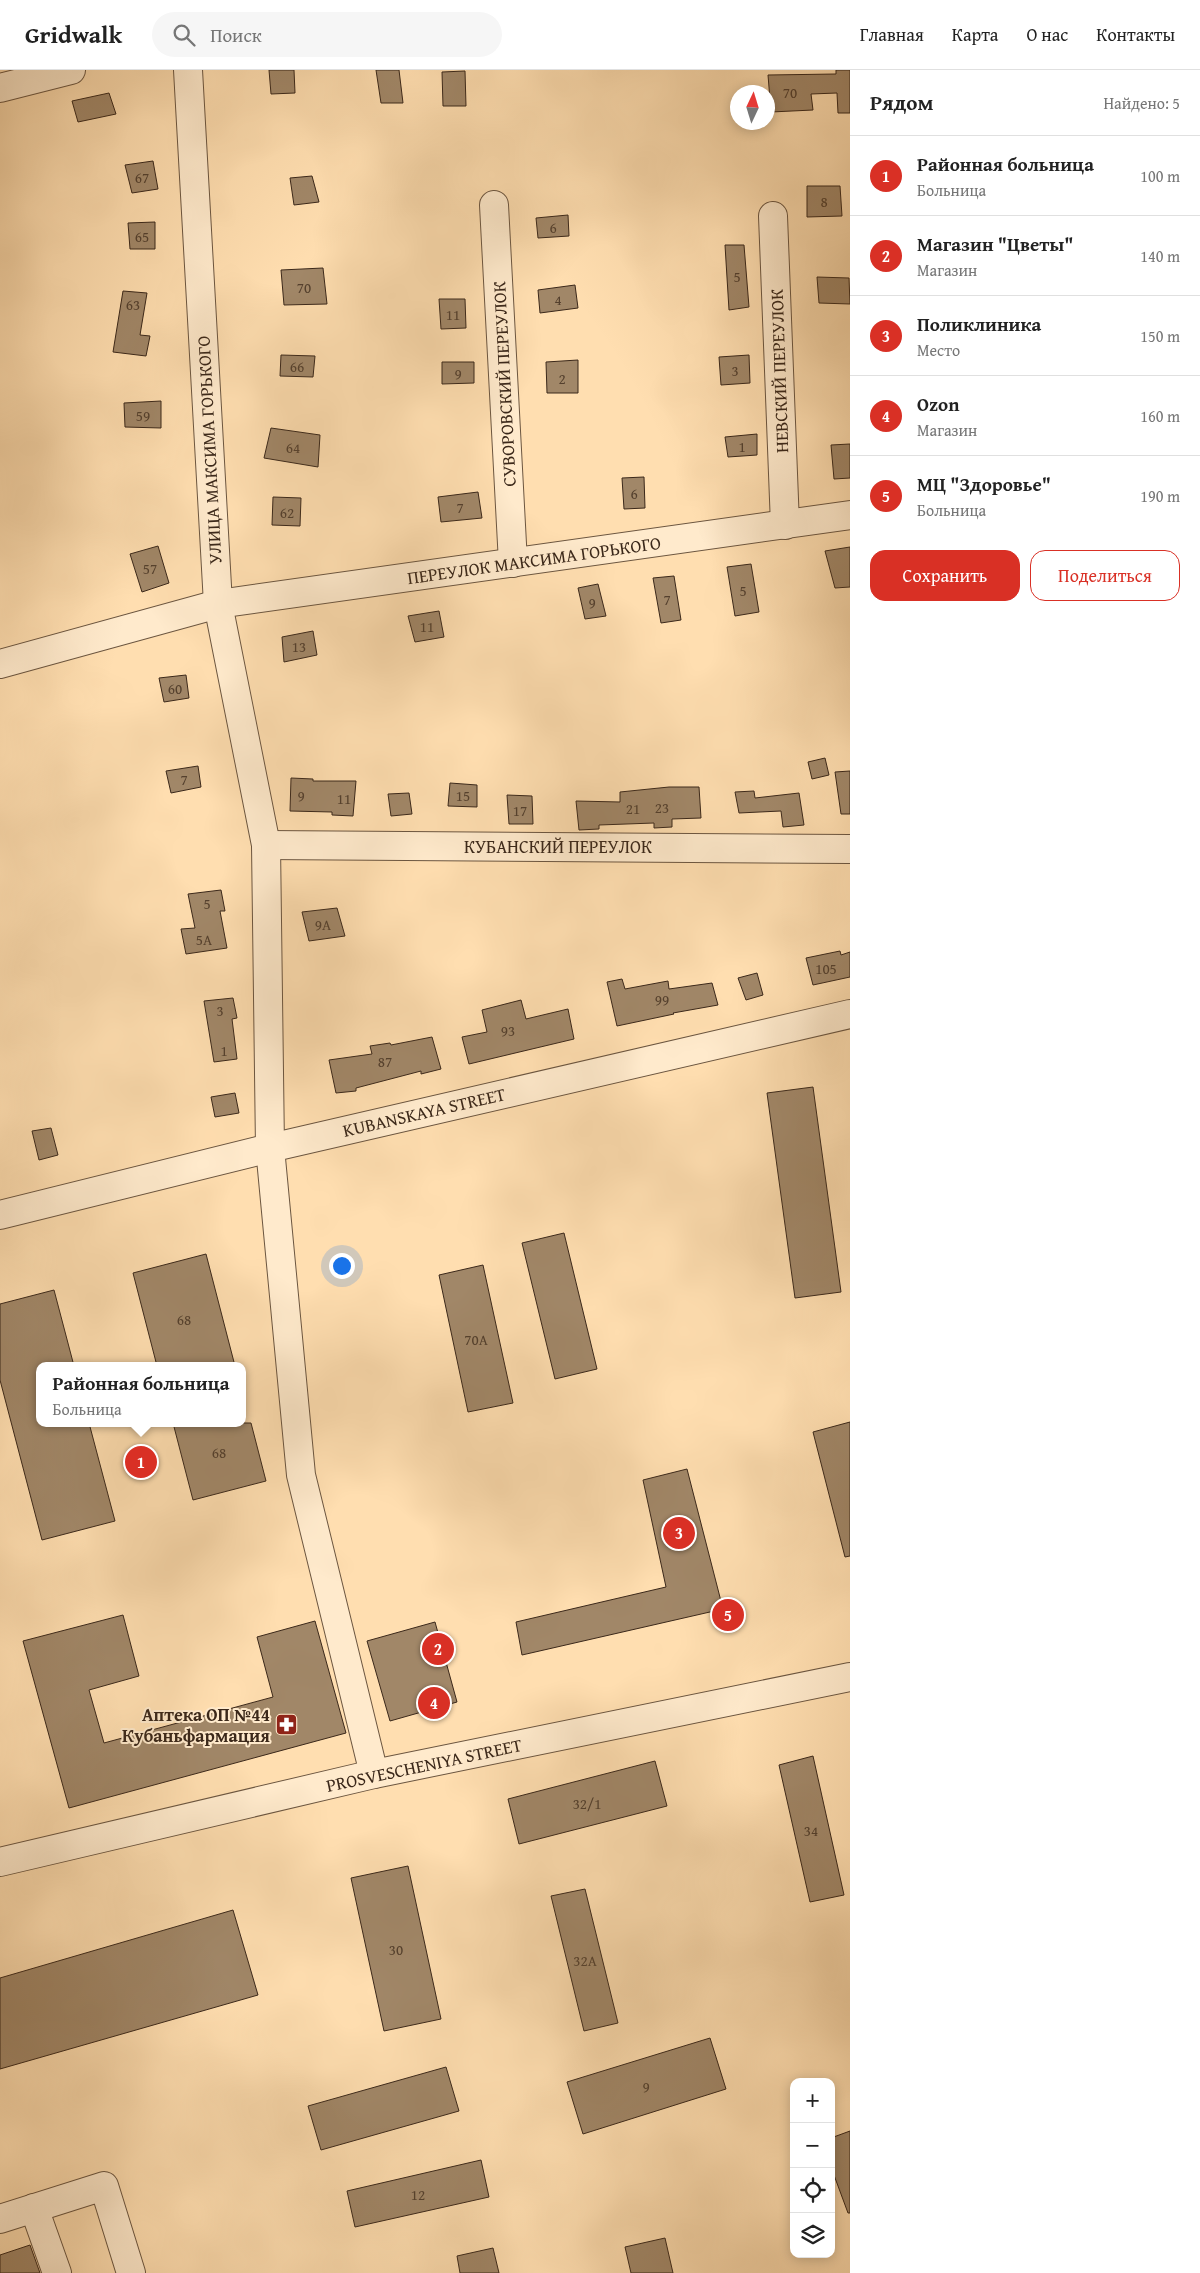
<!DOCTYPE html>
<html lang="ru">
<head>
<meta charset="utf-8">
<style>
	body { margin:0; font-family:"Gentium Book Plus",serif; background:#f6f6f6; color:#222 }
	.controls { position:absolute; right:15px; bottom:15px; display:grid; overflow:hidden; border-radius:10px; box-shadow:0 2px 12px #0003 }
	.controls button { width:45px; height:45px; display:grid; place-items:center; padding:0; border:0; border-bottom:1px solid #e0e0e0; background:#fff; color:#222; font:25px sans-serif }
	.compass { position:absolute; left:730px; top:15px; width:45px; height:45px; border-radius:50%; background:#fff; box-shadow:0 2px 12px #0003; rotate:4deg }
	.you { position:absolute; left:341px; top:1195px; width:18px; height:18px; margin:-12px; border:4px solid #fff; border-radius:50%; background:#1a73e8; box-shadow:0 0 0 8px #1a73e833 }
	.badge { display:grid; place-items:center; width:32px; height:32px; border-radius:50%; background:#d93025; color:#fff; font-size:16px; font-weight:700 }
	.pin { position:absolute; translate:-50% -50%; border:2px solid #fff; box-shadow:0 1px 5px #0006 }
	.popup { position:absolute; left:36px; top:1292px; width:210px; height:65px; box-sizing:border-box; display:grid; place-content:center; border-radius:10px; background:#fff; filter:drop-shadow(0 1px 4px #0005); font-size:16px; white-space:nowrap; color:#767676 }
	.popup b { font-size:19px; color:#222 }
	.popup::after { content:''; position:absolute; left:50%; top:100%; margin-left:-10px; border:10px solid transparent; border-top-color:#fff }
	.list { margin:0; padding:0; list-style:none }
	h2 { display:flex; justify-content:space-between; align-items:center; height:65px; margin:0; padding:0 20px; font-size:21px }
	h2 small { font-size:16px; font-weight:400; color:#767676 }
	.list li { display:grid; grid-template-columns:32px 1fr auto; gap:15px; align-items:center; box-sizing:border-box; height:80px; padding:0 20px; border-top:1px solid #e0e0e0 }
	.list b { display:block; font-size:19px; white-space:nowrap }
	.list p { margin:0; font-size:16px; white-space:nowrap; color:#767676 }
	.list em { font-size:16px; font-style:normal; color:#767676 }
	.actions { display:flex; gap:10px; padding:15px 20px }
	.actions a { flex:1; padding:11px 0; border:1px solid #d93025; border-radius:15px; text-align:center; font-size:18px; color:#d93025 }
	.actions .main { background:#d93025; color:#fff }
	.icon { flex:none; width:28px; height:28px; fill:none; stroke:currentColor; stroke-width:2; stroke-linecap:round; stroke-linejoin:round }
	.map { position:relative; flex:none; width:850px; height:2203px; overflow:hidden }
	header { display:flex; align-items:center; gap:30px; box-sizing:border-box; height:70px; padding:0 25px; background:#fff; border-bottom:1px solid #e0e0e0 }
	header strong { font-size:24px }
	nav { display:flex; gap:28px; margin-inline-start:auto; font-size:18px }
	.search { width:350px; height:45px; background:#f6f6f6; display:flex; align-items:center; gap:12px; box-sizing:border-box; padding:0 18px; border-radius:28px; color:#767676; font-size:19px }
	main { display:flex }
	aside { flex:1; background:#fff }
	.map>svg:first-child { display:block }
	.building { fill:#a18768; stroke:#3b281a }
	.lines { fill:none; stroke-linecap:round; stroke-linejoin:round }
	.minor-casing { stroke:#6c5640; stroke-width:30 }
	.minor { stroke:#ffeacc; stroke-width:28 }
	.labels { text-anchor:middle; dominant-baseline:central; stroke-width:4; stroke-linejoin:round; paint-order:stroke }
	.number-label { font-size:15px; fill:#54402e }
	.street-label { font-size:18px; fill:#3b281a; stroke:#ffeacc }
	.poi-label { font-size:18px; font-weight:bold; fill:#3b281a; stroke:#ffeacc; text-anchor:end }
</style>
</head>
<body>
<header>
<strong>Gridwalk</strong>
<div class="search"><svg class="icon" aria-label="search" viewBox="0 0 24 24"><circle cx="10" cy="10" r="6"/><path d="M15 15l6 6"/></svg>Поиск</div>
<nav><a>Главная</a><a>Карта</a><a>О нас</a><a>Контакты</a></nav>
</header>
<main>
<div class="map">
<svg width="850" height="2203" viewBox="0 0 850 2203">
	<rect width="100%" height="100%" fill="#ffdeb0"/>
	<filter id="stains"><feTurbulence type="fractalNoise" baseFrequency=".004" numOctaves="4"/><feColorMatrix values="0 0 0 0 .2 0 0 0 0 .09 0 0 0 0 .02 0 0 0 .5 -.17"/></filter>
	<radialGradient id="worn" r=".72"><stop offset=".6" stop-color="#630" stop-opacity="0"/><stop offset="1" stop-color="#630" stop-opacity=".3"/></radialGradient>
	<g class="building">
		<polygon points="269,0 294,0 295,23 271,24"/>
		<polygon points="376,0 399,0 403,33 381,33"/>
		<polygon points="836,0 850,0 850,43 838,43 837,23 811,24 813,40 771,42 768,5 836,4"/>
		<polygon points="465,1 466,36 443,36 442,2"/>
		<polygon points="109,23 116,44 78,52 72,31"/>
		<polygon points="153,91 158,119 132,123 125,95"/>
		<polygon points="312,106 319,132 294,135 290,108"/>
		<polygon points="807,116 840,116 842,146 807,147"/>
		<polygon points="568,145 569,166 538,168 536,148"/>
		<polygon points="155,152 155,179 130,179 128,153"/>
		<polygon points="725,175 744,175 749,237 729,240"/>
		<polygon points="323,198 327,234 284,235 281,200"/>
		<polygon points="817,207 849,208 850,234 819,233"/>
		<polygon points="575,215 578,238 540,243 538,220"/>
		<polygon points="123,221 147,223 140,265 150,266 146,286 113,282"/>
		<polygon points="439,229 465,229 466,258 441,259"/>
		<polygon points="281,285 315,286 313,307 280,306"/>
		<polygon points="749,285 750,313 721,315 719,287"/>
		<polygon points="578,290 578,323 547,323 546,292"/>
		<polygon points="442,292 474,292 474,313 442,314"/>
		<polygon points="161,331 161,358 125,357 124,333"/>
		<polygon points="271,358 320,365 318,397 264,388"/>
		<polygon points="757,364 757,385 728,387 725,367"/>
		<polygon points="850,374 850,408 834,409 831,375"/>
		<polygon points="644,407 645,438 624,439 622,408"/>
		<polygon points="478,422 482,448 441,452 438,427"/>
		<polygon points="273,427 301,428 300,456 272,455"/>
		<polygon points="158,476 169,513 142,522 130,484"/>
		<polygon points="850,477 850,517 835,518 825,481"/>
		<polygon points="751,494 759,542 735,546 727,497"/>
		<polygon points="674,506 681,550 661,553 653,508"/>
		<polygon points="598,514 606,546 585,549 578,518"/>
		<polygon points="439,541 444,567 415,572 408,546"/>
		<polygon points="313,561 317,585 284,592 282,567"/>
		<polygon points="186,605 189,628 164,632 159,608"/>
		<polygon points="825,688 829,705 812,709 808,692"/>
		<polygon points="198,696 201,717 171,723 166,701"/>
		<polygon points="850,701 850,744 841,744 835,702"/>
		<polygon points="291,708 313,709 313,711 356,711 353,746 332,745 332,742 290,741"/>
		<polygon points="450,713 477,715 477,737 448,736"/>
		<polygon points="669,717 699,717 701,748 672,749 672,757 654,758 654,753 599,755 599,759 579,760 576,731 620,732 620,722"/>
		<polygon points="754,721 755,728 799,723 804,755 783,757 781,741 739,743 735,722"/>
		<polygon points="409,723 412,744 391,746 388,724"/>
		<polygon points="507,725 532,726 533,754 509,754"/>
		<polygon points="221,820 225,841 220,841 227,878 186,884 181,859 195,858 188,824"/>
		<polygon points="337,838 345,866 309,871 302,842"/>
		<polygon points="840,881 841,885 850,882 850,907 813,915 806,888"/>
		<polygon points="757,903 763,925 746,930 738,908"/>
		<polygon points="622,909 625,919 668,911 669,919 712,913 718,935 673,943 674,944 617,956 607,912"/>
		<polygon points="233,928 237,948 232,949 237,989 214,992 204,931"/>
		<polygon points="521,930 526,949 568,939 574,969 469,994 462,967 487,962 482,940"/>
		<polygon points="432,967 441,999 421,1004 421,1001 356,1018 356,1021 336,1023 329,990 372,984 370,976 390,973 391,975"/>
		<polygon points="813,1017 841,1222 795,1228 767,1023"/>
		<polygon points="235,1023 239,1043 215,1047 211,1027"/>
		<polygon points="51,1058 58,1085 39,1090 32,1061"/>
		<polygon points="564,1163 597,1299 555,1309 522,1173"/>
		<polygon points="206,1184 235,1296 157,1296 133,1203"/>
		<polygon points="483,1195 513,1333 468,1342 439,1205"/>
		<polygon points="54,1220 74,1296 40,1296 40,1353 89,1353 115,1451 42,1470 0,1310 0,1234"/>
		<polygon points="850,1352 850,1486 845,1487 813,1362"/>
		<polygon points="173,1353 251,1353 266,1411 193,1430"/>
		<polygon points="687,1399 723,1539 522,1585 516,1552 666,1517 643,1410"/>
		<polygon points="123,1545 139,1606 89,1620 104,1673 273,1627 257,1567 315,1551 346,1663 69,1738 23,1571"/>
		<polygon points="435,1552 457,1632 390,1651 367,1571"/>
		<polygon points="813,1686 844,1825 810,1832 779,1695"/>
		<polygon points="655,1691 667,1736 519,1774 508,1729"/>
		<polygon points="408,1796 441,1949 384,1961 351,1808"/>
		<polygon points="585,1819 618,1953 584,1961 551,1826"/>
		<polygon points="233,1840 258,1925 0,1999 0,1908"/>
		<polygon points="710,1968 726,2019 583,2064 567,2012"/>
		<polygon points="446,1997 459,2041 321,2080 308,2036"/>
		<polygon points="850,2061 850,2143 848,2143 831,2097 831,2068"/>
		<polygon points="481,2090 489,2127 355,2157 347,2121"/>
		<polygon points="665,2168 673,2203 631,2203 625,2177"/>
		<polygon points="30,2175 40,2203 0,2203 0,2185"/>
		<polygon points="493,2178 499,2203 460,2203 457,2186"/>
	</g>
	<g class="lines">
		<defs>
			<g id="minor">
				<polyline points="188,0 218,534 266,775 270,1078 301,1405 374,1704"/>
				<polyline points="0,18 71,0"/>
				<polyline points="494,135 513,493"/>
				<polyline points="773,146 785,455"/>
				<polyline points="0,594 218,534 850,445"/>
				<polyline points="266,775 850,779"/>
				<polyline points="0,1145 270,1078 850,944"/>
				<polyline points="0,1792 374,1704 850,1607"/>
				<polyline points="34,2138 57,2203"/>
				<polyline points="0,2149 104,2116 131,2203"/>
			</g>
		</defs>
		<use href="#minor" class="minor-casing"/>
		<use href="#minor" class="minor"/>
	</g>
	<defs>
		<symbol id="pharmacy-square" viewBox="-11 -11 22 22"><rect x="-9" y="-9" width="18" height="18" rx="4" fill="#8f2418" stroke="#ffeacc"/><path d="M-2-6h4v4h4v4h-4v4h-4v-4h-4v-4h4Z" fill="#fff"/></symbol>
	</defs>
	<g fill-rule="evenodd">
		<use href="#pharmacy-square" x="274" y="1642" width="25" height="25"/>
	</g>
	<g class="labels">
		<g class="number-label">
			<text x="790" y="22">70</text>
			<text x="142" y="107">67</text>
			<text x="824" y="131">8</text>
			<text x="553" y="157">6</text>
			<text x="142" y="166">65</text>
			<text x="737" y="206">5</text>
			<text x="304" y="217">70</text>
			<text x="558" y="229">4</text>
			<text x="133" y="234">63</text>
			<text x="453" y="244">11</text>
			<text x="297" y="296">66</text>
			<text x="735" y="300">3</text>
			<text x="458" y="303">9</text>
			<text x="562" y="308">2</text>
			<text x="143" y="345">59</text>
			<text x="742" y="376">1</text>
			<text x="293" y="377">64</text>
			<text x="634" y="423">6</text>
			<text x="460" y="437">7</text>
			<text x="287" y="442">62</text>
			<text x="150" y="498">57</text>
			<text x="743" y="520">5</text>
			<text x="667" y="529">7</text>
			<text x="592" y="532">9</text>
			<text x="427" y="556">11</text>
			<text x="299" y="576">13</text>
			<text x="175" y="618">60</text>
			<text x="184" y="709">7</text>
			<text x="301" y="725">9</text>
			<text x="463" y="725">15</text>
			<text x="344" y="728">11</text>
			<text x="662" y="737">23</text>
			<text x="633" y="738">21</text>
			<text x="520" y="740">17</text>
			<text x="207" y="833">5</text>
			<text x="323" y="854">9А</text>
			<text x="204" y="869">5А</text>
			<text x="826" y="898">105</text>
			<text x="662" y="929">99</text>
			<text x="220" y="940">3</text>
			<text x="508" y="960">93</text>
			<text x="224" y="980">1</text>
			<text x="385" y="991">87</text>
			<text x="184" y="1249">68</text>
			<text x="476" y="1269">70А</text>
			<text x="219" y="1382">68</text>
			<text x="587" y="1733">32/1</text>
			<text x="811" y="1760">34</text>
			<text x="396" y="1879">30</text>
			<text x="585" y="1890">32А</text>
			<text x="646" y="2016">9</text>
			<text x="418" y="2124">12</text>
		</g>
		<g class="street-label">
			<text transform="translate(779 301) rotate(-92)">НЕВСКИЙ ПЕРЕУЛОК</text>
			<text transform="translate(504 314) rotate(-93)">СУВОРОВСКИЙ ПЕРЕУЛОК</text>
			<text transform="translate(209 380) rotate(-93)">УЛИЦА МАКСИМА ГОРЬКОГО</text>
			<text transform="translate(534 490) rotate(-8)">ПЕРЕУЛОК МАКСИМА ГОРЬКОГО</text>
			<text x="558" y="776">КУБАНСКИЙ ПЕРЕУЛОК</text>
			<text transform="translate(424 1042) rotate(-13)">KUBANSKAYA STREET</text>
			<text transform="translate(424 1695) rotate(-12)">PROSVESCHENIYA STREET</text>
		</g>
		<g class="poi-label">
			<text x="270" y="1644">Аптека ОП №44<tspan x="270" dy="21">Кубаньфармация</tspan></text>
		</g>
	</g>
	<rect width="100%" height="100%" filter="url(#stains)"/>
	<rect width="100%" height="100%" fill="url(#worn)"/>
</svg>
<div class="controls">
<button>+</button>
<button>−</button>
<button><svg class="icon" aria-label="locate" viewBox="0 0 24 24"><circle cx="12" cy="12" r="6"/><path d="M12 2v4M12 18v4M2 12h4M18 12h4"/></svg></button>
<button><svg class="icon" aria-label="layers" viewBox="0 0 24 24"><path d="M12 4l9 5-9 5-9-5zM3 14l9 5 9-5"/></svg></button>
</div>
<svg class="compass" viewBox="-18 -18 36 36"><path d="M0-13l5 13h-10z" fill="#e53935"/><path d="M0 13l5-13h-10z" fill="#767676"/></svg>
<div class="you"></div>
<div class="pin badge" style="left:141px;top:1392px">1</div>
<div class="popup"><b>Районная больница</b>Больница</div>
<div class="pin badge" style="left:438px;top:1579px">2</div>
<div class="pin badge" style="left:679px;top:1463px">3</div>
<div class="pin badge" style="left:434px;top:1633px">4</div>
<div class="pin badge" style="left:728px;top:1545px">5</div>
</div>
<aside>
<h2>Рядом<small>Найдено: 5</small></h2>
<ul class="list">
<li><span class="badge">1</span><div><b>Районная больница</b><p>Больница</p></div><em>100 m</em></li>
<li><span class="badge">2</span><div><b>Магазин &quot;Цветы&quot;</b><p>Магазин</p></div><em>140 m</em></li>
<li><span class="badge">3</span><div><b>Поликлиника</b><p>Место</p></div><em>150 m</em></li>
<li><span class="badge">4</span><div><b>Ozon</b><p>Магазин</p></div><em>160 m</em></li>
<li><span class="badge">5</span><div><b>МЦ &quot;Здоровье&quot;</b><p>Больница</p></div><em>190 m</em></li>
</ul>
<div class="actions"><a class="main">Сохранить</a><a>Поделиться</a></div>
</aside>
</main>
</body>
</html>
